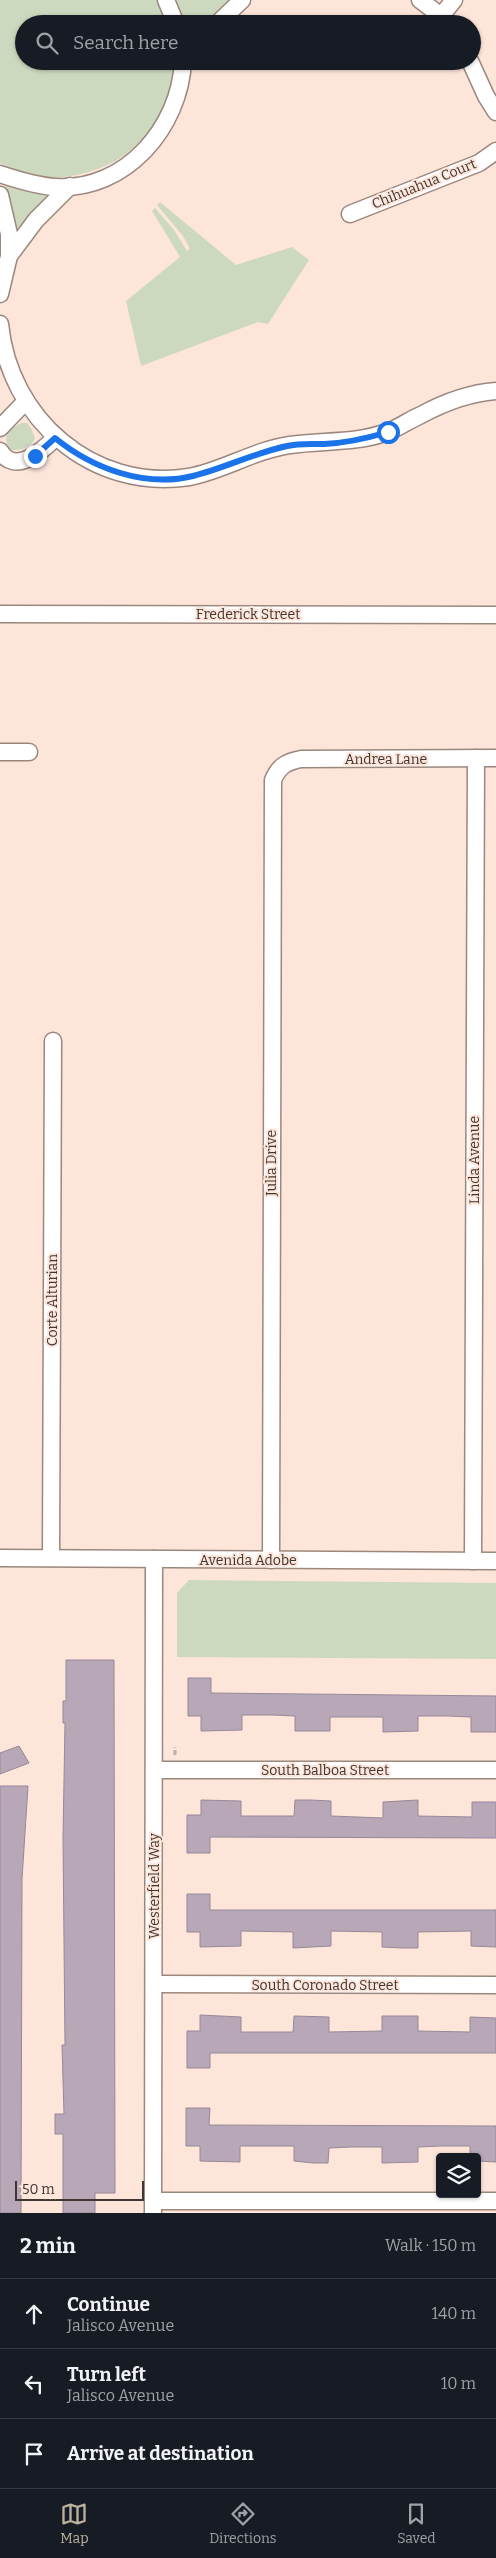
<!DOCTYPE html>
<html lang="en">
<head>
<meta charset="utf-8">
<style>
	body { margin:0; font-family:Bitter,serif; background:#242831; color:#f1f3f6 }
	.controls { position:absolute; right:15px; bottom:15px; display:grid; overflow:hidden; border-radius:5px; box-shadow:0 1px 4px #0004 }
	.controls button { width:45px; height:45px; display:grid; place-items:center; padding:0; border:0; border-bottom:1px solid #363941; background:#171b24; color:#f1f3f6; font:25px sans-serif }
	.scale { position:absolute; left:15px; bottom:12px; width:129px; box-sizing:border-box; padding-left:5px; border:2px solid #3f3631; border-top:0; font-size:14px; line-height:18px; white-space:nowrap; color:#3f3631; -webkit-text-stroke:4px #fde5da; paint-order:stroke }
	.stop { position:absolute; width:15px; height:15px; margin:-11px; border:4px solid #1a73e8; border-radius:50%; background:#fff }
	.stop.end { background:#1a73e8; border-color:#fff; box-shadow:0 1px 5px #0008 }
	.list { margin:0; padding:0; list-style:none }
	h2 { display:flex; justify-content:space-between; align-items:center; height:65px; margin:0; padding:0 20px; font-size:21px }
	h2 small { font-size:16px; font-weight:400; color:#9ea1a6 }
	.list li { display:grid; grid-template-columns:32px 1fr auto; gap:15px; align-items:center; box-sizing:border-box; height:70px; padding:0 20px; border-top:1px solid #363941 }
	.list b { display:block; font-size:19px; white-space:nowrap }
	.list p { margin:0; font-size:16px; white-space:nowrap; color:#9ea1a6 }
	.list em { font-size:16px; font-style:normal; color:#9ea1a6 }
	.icon { flex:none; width:28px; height:28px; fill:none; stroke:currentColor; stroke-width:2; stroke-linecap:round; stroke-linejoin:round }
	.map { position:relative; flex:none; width:496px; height:2213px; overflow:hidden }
	.search { position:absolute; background:#171b24; box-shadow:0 1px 4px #0004; left:15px; right:15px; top:15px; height:55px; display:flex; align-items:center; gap:12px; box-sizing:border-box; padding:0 18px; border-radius:28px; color:#9ea1a6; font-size:19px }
	.sheet { height:275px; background:#171b24 }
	nav { display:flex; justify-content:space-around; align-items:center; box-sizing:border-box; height:70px; border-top:1px solid #363941; background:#171b24; font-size:14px; color:#9ea1a6 }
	nav a { display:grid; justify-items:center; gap:2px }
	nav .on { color:#bcb29e }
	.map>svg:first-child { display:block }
	.green { fill:#cdd9bf }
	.building { fill:#b7a7b7; stroke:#978898 }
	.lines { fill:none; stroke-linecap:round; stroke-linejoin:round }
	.minor-casing { stroke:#9c877d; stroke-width:19 }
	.path { stroke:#c0ada4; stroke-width:3; stroke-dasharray:5 2.5; stroke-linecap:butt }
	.minor { stroke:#fff; stroke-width:16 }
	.route { stroke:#1a73e8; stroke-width:6 }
	.labels { text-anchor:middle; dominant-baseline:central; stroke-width:4; stroke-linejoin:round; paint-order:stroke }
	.street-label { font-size:14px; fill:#3f3631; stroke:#fde5da }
</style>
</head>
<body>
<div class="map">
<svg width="496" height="2213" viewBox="0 0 496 2213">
	<rect width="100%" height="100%" fill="#fde5da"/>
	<g class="green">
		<path d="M 0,0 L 157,0 L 168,24 L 24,24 L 24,61 L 175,61 C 169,113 141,157 89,172 C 70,177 51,180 32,175 C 21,172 10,167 0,163 Z"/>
		<polygon points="173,0 228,0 228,1 207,24 184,24"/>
		<path d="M 6,184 L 47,193 L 48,195 L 47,199 L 31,212 L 21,227 L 15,227 C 13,224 8,196 5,188 Z"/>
		<polygon points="160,202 236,265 292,247 309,260 268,324 258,322 141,366 126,301 180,257 152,211 155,208 174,230 187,251 190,249 183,236 157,205"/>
		<path d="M 21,423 L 27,423 L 31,428 L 35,439 C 29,448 15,454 7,447 L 6,435 L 11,429 Z"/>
		<polygon points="189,1580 496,1583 496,1659 177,1657 177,1593"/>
	</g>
	<g class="building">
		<polygon points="66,1660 114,1660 115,2193 95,2193 95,2213 63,2213 63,2134 55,2134 55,2114 64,2114 62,2045 65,2045 63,1838 65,1723 63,1723 63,1701 66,1701"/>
		<polygon points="188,1678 211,1678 211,1693 496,1696 496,1732 471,1732 471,1717 449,1716 418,1716 418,1731 383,1732 383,1717 330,1717 330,1731 295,1731 295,1716 273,1715 242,1715 242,1730 201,1731 201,1716 188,1716"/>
		<polygon points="19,1746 29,1763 0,1774 0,1753"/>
		<polygon points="0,1786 28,1786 22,1879 21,2213 0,2213"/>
		<polygon points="201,1800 241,1801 241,1816 294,1816 295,1800 310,1800 331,1801 331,1816 383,1818 383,1802 418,1800 418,1816 472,1817 472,1802 496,1802 496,1838 210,1837 210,1853 187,1853 187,1815 201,1815"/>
		<polygon points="187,1894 210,1894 210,1910 496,1910 496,1947 471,1946 471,1931 418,1932 418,1948 403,1948 382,1947 382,1932 331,1931 331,1946 293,1948 293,1932 241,1931 241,1946 200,1947 200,1932 187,1932"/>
		<polygon points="200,2015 241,2017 241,2032 293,2032 294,2016 329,2017 329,2032 382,2031 382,2016 418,2016 418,2031 470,2032 470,2017 496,2018 496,2053 210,2053 210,2068 187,2068 187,2031 200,2031"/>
		<polygon points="186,2108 210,2108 209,2125 496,2126 496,2162 477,2161 477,2157 470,2157 470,2146 440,2146 418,2147 418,2162 382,2163 382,2147 351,2147 329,2148 328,2163 313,2163 294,2161 294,2146 240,2146 240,2162 200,2161 200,2146 186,2146"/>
	</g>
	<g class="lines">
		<defs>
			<g id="minor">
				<polyline points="166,0 176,24"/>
				<polyline points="420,0 441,16 447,24"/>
				<polyline points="441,16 454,0"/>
				<polyline points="217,24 242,0"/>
				<polyline points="470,61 486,96 496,112"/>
				<path d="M 0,174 C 18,180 37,186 56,187 C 126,191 180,127 183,61"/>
				<polyline points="0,195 9,234 9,256 0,294"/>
				<polyline points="350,214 479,163 496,151"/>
				<polyline points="9,256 36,220 70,186"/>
				<path d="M 0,324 C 9,418 92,492 189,477 C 223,471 254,450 290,445 C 322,440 355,444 387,432 C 399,428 409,420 421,415 C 445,402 469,393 496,391"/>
				<polyline points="0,428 25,402"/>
				<path d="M 0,451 C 15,475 41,452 55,438"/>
				<polyline points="0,614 496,615"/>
				<polyline points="0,752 29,752"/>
				<polyline points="0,1558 496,1561"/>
				<polyline points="51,1558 53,1041"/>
				<path d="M 271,1560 L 273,780 C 279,766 286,762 301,759 L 496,758"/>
				<polyline points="473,1561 476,758"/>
				<polyline points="154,1770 496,1770"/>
				<polyline points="154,1984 496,1985"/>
				<polyline points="154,2201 496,2201"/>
				<polyline points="153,2213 154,1559"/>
			</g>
		</defs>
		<use href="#minor" class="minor-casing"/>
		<polyline class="path" points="175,1755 175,1747"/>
		<use href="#minor" class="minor"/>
	</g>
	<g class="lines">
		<path class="route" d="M 35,456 L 55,438 C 92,468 144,488 193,476 C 225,468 254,453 287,446 C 299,443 312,444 324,444 C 346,443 368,438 388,432"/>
	</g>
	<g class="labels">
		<g class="street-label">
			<text transform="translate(424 184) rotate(-22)">Chihuahua Court</text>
			<text x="248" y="614">Frederick Street</text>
			<text x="386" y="759">Andrea Lane</text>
			<text transform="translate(474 1160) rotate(-90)">Linda Avenue</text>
			<text transform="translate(271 1163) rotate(-90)">Julia Drive</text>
			<text transform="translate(52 1300) rotate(-90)">Corte Alturian</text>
			<text x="248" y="1560">Avenida Adobe</text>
			<text x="325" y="1770">South Balboa Street</text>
			<text transform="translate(154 1886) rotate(-90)">Westerfield Way</text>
			<text x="325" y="1985">South Coronado Street</text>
		</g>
	</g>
</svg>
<div class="controls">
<button><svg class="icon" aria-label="layers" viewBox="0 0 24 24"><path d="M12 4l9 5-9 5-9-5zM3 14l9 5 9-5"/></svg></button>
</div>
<div class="scale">50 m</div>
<div class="stop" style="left:388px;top:432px"></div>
<div class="stop end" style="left:35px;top:456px"></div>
<div class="search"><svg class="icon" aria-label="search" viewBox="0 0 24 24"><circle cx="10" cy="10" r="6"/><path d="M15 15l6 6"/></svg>Search here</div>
</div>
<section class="sheet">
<h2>2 min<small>Walk · 150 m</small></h2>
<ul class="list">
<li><svg class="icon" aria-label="ahead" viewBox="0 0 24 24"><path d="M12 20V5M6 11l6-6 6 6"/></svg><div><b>Continue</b><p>Jalisco Avenue</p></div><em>140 m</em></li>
<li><svg class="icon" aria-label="left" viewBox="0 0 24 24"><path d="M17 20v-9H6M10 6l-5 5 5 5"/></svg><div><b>Turn left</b><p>Jalisco Avenue</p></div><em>10 m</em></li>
<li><svg class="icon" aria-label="arrive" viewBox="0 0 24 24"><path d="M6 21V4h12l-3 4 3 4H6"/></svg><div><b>Arrive at destination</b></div></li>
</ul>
</section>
<nav>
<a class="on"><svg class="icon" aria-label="map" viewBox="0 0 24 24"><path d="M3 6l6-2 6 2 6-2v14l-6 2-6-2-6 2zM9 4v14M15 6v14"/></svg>Map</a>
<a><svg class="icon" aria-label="directions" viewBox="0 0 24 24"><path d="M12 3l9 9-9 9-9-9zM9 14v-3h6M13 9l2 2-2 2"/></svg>Directions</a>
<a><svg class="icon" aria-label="saved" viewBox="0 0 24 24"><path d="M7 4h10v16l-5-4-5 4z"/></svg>Saved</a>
</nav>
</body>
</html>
